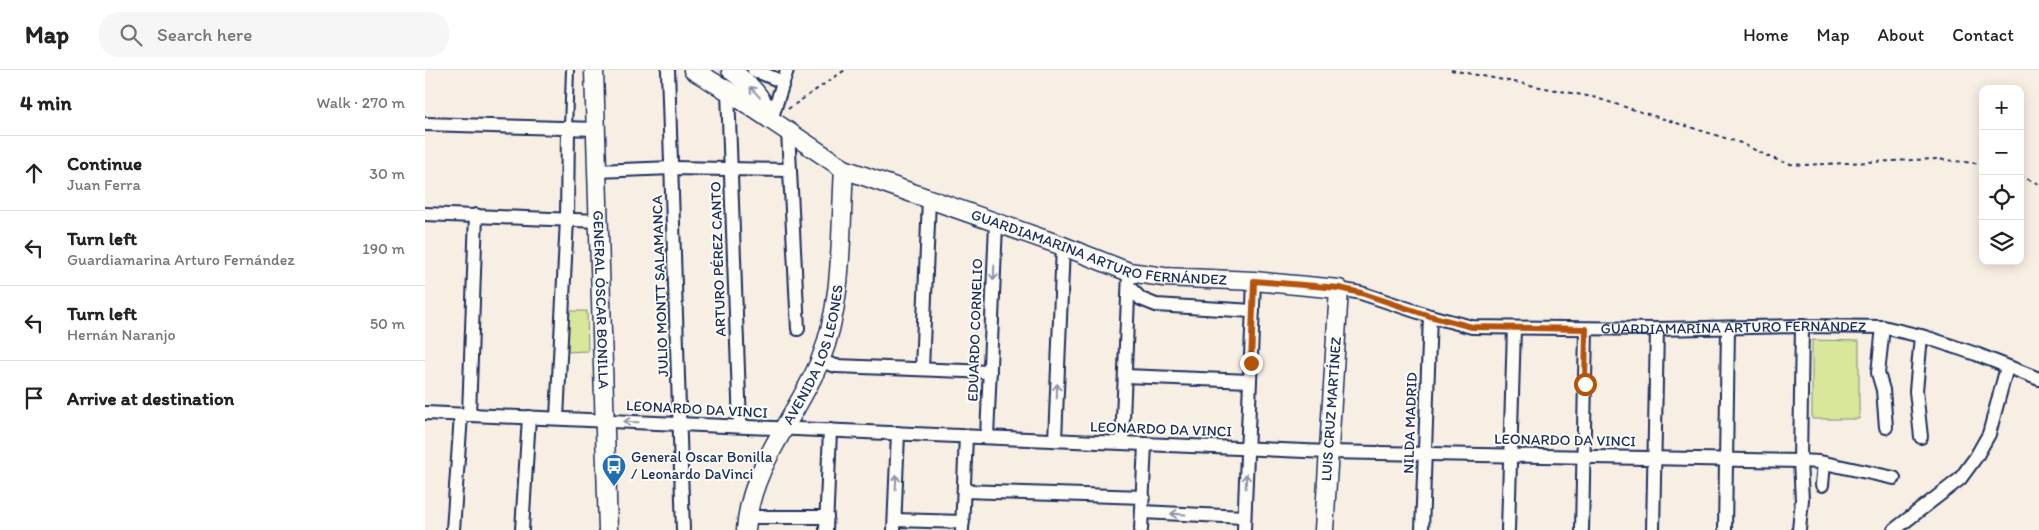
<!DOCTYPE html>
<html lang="en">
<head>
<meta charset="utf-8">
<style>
	body { margin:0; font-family:Itim,sans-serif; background:#f6f6f6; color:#222 }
	.controls { position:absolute; right:15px; top:15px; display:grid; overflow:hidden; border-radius:10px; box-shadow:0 2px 12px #0003 }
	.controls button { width:45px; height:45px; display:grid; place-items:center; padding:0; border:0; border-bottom:1px solid #e0e0e0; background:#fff; color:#222; font:25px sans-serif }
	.stop { position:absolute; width:15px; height:15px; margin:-11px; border:4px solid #b45309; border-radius:50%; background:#fff }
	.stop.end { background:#b45309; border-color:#fff; box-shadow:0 1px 5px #0008 }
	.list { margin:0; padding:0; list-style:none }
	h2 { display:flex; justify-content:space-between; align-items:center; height:65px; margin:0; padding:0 20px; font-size:21px }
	h2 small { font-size:16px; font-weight:400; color:#767676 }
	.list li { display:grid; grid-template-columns:32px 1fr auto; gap:15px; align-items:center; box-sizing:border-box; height:75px; padding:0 20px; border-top:1px solid #e0e0e0 }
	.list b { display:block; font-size:19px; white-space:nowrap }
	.list p { margin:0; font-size:16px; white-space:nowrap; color:#767676 }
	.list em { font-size:16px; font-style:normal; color:#767676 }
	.icon { flex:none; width:28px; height:28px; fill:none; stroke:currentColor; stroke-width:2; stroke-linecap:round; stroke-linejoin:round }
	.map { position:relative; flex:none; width:1614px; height:460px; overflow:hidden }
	header { display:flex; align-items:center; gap:30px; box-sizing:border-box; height:70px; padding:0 25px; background:#fff; border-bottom:1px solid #e0e0e0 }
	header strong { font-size:24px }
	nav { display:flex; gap:28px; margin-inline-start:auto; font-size:18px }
	.search { width:350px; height:45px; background:#f6f6f6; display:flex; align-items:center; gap:12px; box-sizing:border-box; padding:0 18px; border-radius:20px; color:#767676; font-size:19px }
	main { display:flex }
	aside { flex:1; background:#fff }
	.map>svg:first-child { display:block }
	.green { fill:#d9e79a; stroke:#7a8b7c }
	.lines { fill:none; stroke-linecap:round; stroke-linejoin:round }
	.lane-casing { stroke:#1b2f5e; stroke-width:10 }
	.street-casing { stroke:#1b2f5e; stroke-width:16 }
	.secondary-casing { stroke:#1b2f5e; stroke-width:21 }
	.path { stroke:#1b2f5e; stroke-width:2; stroke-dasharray:4 4; stroke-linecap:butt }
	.lane { stroke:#fdfcf7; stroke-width:6 }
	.street { stroke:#fdfcf7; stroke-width:12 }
	.secondary { stroke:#fdfcf7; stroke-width:18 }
	.oneway { stroke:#8c96aa }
	.route { stroke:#b45309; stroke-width:6 }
	.labels { text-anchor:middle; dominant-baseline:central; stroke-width:4; stroke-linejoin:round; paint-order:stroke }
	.street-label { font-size:15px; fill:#1b2f5e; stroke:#fdfcf7 }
	.poi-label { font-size:15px; fill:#1b2f5e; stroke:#fdfcf7; text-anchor:start }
</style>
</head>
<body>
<header>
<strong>Map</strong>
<div class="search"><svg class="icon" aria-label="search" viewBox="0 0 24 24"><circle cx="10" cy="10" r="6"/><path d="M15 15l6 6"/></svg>Search here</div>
<nav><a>Home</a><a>Map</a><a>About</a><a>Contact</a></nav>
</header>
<main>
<aside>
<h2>4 min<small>Walk · 270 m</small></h2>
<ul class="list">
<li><svg class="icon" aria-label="ahead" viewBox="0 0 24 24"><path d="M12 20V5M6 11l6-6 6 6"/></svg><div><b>Continue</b><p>Juan Ferra</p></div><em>30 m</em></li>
<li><svg class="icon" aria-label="left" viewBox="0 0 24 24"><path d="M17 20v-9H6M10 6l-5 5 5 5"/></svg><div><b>Turn left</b><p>Guardiamarina Arturo Fernández</p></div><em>190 m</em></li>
<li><svg class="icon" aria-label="left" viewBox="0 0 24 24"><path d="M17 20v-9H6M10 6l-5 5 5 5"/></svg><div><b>Turn left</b><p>Hernán Naranjo</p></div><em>50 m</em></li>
<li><svg class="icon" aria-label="arrive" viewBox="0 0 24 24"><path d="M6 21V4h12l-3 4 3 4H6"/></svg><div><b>Arrive at destination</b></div></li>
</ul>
</aside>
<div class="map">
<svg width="1614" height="460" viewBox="0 0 1614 460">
	<rect width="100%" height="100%" fill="#f8efe4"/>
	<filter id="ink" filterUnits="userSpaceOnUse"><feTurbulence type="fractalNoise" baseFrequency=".02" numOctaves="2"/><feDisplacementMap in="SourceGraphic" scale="10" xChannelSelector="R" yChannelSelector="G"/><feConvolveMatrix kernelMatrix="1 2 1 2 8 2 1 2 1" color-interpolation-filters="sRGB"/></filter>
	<g filter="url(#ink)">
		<g class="green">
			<polygon points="140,241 162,241 163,281 140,282"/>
			<polygon points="1387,270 1434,271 1434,349 1387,349"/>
		</g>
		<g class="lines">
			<defs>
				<polyline id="lane" points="143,58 145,0"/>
				<g id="street">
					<polyline points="243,0 258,460"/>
					<polyline points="329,0 358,12"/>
					<polyline points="303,21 315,356"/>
					<polyline points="346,50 362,0"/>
					<polyline points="0,54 171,59"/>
					<polyline points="363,61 373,259"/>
					<polyline points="172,101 247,98 365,100"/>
					<polyline points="0,144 174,151"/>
					<polyline points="704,217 716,229 731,235 828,241"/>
					<path id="s1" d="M 914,219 L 936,223 L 1005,246 L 1047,257 L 1232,259 L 1377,256 L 1458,257 L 1500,267 L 1551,284 L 1614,309"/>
					<polyline points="1458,257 1453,303 1458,320 1461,357"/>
					<polyline points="395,291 411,296 565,302"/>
					<polyline points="497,299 504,129"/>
					<polyline points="700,306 825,311"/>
					<polyline points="0,343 903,382 1375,391 1395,392 1469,408"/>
					<polyline points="44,345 51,145"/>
					<polyline points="132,348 142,149 143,58"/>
					<polyline points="562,367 571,154"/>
					<polyline points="1496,367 1491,321 1496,266"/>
					<polyline points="630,370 638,176"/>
					<polyline points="697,373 704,202"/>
					<polyline points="1397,415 1399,393"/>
					<polyline points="539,421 718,427"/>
					<polyline points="717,442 819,447"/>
					<polyline points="322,447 402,447"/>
					<polyline points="470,450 538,452"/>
					<polyline points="28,460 36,345"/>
					<polyline points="97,460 104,347"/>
					<polyline points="401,460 405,360"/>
					<polyline points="469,460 473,363"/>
					<polyline points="537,460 541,366"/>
					<polyline points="716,460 720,374"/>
					<polyline points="819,460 829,211"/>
					<polyline points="997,460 1005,246"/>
					<polyline points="1083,460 1089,258"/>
					<polyline points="1157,460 1161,259"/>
					<polyline points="1228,460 1232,259"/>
					<polyline points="1300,460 1303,258"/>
					<polyline points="1374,460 1377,430 1375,391 1377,256"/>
					<polyline points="1469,460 1535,409 1551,387 1564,364 1582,297"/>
				</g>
				<g id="secondary">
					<path id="s2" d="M 169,0 L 183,460"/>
					<path id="s3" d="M 268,0 L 303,21 L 419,99 L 638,176 L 704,202 L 739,207 L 829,211 L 914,219 L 899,460"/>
					<path d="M 306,0 C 326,16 336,25 346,50"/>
					<path id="s4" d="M 321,460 C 325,396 371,348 395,291 C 419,232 415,162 419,99"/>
				</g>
			</defs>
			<use href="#lane" class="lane-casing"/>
			<use href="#street" class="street-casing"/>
			<use href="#secondary" class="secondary-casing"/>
			<g class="path">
				<polyline points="1026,0 1168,27 1316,73 1344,87 1364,94 1378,95 1511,89 1558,94"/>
				<polyline points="363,39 420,0"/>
				<polyline points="1595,106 1614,114"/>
			</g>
			<use href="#lane" class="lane"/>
			<use href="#street" class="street"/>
			<use href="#secondary" class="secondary"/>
		</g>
		<defs><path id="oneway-shaft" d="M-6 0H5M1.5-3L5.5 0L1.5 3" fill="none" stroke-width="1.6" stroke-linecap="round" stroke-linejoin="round" transform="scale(1.25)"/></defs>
		<g class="oneway">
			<use href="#oneway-shaft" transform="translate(330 22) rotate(-132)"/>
			<use href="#oneway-shaft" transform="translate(569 203) rotate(92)"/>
			<use href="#oneway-shaft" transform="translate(632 321) rotate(-88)"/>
			<use href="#oneway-shaft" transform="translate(206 352) rotate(-178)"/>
			<use href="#oneway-shaft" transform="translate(821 411) rotate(-88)"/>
			<use href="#oneway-shaft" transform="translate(471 412) rotate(-87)"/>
			<use href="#oneway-shaft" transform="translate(753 444) rotate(-177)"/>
		</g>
	</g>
	<g class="lines" filter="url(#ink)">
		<polyline class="route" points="826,293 829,211 914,218 936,223 1005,246 1047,257 1161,259 1160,314"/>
	</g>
	<defs>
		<symbol id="bus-pin" viewBox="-11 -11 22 30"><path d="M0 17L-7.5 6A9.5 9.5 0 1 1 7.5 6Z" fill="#1f6fb2" stroke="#fdfcf7"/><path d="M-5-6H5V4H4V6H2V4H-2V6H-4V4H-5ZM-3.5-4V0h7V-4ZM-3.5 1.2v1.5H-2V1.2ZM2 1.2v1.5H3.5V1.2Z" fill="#fff"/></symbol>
	</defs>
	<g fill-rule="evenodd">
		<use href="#bus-pin" x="175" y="382" width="28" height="38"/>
	</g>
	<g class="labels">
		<g class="street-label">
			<text stroke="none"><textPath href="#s3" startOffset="449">GUARDIAMARINA ARTURO FERNÁNDEZ</textPath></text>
			<text transform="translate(293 189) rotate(-92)">ARTURO PÉREZ CANTO</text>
			<text transform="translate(235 216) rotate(-92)">JULIO MONTT SALAMANCA</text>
			<text stroke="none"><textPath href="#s2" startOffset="230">GENERAL ÓSCAR BONILLA</textPath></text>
			<text stroke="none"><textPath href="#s1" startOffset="400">GUARDIAMARINA ARTURO FERNÁNDEZ</textPath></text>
			<text transform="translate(550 260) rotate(-88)">EDUARDO CORNELIO</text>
			<text stroke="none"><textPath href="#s4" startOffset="190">AVENIDA LOS LEONES</textPath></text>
			<text transform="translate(272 339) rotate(3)">LEONARDO DA VINCI</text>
			<text transform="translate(906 339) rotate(-86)">LUIS CRUZ MARTÍNEZ</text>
			<text transform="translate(985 353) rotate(-88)">NILDA MADRID</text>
			<text transform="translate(736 359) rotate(2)">LEONARDO DA VINCI</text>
			<text transform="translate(1140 370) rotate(1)">LEONARDO DA VINCI</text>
		</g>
		<g class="poi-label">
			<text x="206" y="387">General Oscar Bonilla<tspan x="206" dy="17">/ Leonardo DaVinci</tspan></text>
		</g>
	</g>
</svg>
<div class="controls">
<button>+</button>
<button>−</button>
<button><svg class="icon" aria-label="locate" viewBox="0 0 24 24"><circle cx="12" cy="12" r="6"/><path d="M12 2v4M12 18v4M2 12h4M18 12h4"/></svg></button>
<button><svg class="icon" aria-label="layers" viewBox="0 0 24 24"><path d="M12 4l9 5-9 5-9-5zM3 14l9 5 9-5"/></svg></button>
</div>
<div class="stop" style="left:1160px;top:314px"></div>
<div class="stop end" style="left:826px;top:293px"></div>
</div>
</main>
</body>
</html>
